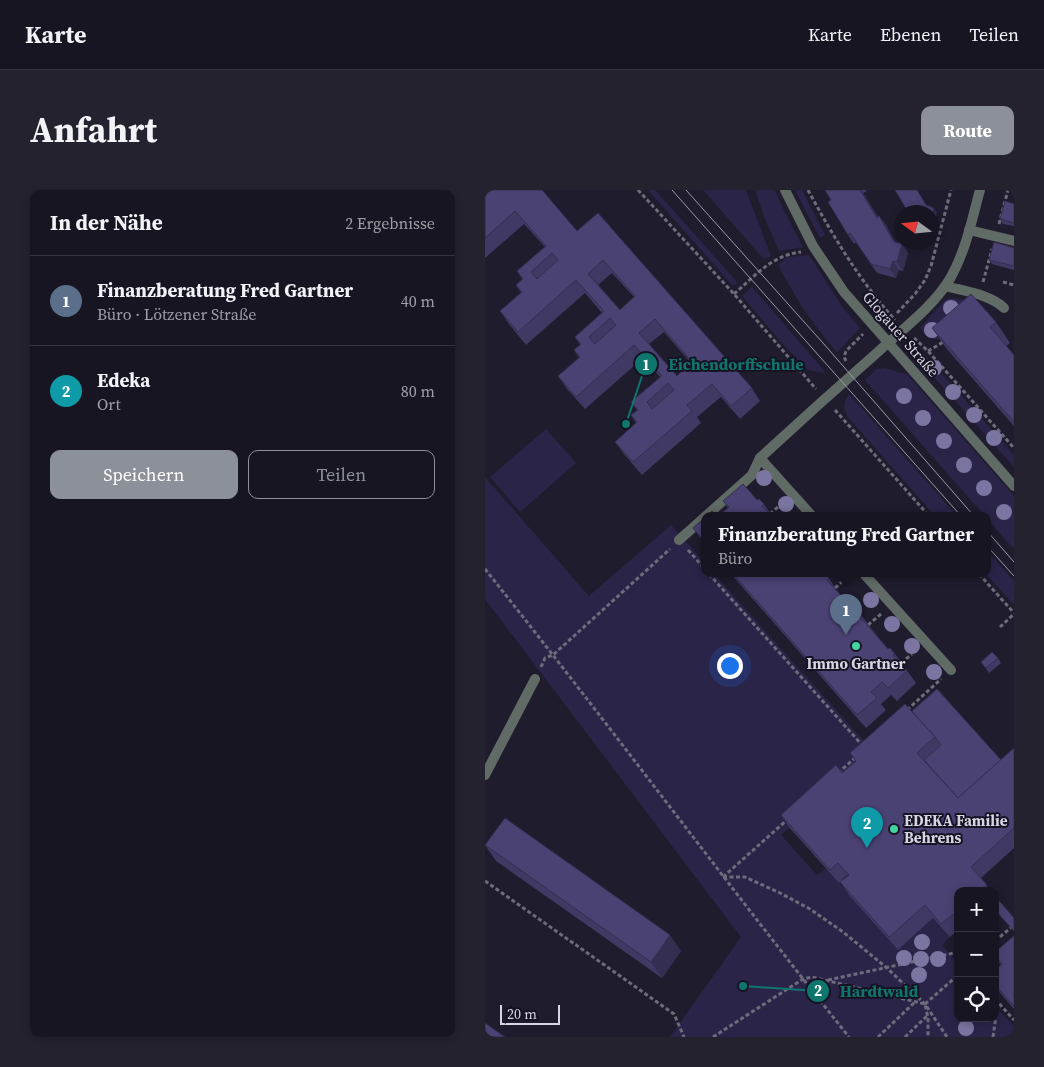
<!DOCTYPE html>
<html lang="de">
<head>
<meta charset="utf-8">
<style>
	body { margin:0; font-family:"Source Serif 4",serif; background:#24222f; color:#f1f3f6 }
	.controls { position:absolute; right:15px; bottom:15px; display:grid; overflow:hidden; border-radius:10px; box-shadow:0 2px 8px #0003 }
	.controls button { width:45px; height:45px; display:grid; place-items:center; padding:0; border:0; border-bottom:1px solid #363440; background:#171522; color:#f1f3f6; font:25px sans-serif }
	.compass { position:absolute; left:409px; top:15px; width:45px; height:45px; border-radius:50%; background:#171522; box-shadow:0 2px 8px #0003; rotate:285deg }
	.scale { position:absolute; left:15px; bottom:12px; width:60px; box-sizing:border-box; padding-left:5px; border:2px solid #d7d5e2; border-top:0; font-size:14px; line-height:18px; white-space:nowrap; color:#d7d5e2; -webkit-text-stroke:4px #161324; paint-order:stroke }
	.you { position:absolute; left:244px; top:475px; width:18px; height:18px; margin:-12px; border:4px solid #fff; border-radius:50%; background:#1a73e8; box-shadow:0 0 0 8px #1a73e833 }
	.badge { display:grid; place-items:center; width:32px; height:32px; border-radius:50%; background:#8c9099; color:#fff; font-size:16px; font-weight:700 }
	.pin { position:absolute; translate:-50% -41px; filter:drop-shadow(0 1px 2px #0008) }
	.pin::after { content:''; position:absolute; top:26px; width:18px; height:15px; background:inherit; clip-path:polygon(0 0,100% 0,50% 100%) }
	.popup { position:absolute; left:216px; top:322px; width:290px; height:65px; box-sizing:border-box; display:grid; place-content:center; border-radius:10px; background:#171522; filter:drop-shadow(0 1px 4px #0005); font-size:16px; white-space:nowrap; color:#9e9fa5 }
	.popup b { font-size:19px; color:#f1f3f6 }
	.popup::after { content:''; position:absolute; left:50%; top:100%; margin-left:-10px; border:10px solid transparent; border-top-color:#171522 }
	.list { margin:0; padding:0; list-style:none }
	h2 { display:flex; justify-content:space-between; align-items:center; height:65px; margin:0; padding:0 20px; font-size:21px }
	h2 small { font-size:16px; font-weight:400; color:#9e9fa5 }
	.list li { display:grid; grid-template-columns:32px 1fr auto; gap:15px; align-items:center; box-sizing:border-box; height:90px; padding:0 20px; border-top:1px solid #363440 }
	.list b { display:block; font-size:19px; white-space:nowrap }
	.list p { margin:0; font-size:16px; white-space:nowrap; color:#9e9fa5 }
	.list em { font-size:16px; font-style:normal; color:#9e9fa5 }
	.actions { display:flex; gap:10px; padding:15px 20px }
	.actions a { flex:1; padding:11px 0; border:1px solid #8c9099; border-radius:10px; text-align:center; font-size:18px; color:#8c9099 }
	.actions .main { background:#8c9099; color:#fff }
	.icon { flex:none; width:28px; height:28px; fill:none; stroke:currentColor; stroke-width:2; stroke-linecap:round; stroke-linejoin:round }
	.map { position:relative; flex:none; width:529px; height:847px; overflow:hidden; border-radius:10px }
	header { display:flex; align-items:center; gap:30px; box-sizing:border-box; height:70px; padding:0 25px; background:#171522; border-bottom:1px solid #363440 }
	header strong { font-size:24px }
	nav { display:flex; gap:28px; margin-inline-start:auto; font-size:18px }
	.intro { display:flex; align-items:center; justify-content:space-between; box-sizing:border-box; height:120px; padding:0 30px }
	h1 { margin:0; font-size:35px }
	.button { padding:12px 22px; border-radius:10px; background:#8c9099; color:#fff; font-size:18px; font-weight:700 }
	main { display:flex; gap:30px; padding:0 30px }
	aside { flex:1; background:#171522; border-radius:10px; box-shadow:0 2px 8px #0003 }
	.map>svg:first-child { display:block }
	.green { fill:#2b2449 }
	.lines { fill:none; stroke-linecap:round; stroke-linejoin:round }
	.path { stroke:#6e6b7b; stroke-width:3; stroke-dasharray:4 2.5; stroke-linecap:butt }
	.service { stroke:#616b66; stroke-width:10 }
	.minor { stroke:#616b66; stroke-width:10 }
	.tram { stroke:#9a98a7; stroke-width:1 }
	.tree { fill:#7b75a1 }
	.wall { fill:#403964; fill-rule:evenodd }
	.shaded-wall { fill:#342e51 }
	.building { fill:#4b4274; stroke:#342e51; fill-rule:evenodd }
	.poi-dot { fill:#41d4a1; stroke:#161324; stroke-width:2 }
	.labels { text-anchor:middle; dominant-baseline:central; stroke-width:4; stroke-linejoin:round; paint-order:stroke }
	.street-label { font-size:15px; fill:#d7d5e2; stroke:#161324 }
	.poi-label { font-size:15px; font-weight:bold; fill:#d7d5e2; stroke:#161324 }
	.leader { fill:none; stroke:#0f766e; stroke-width:2 }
	.callout-dot { fill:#0f766e; stroke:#161324; stroke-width:2 }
	.mark-label { font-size:15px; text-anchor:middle; font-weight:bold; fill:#fff }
	.callout-label { font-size:16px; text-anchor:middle; font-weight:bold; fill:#0f766e; stroke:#161324; stroke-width:4; stroke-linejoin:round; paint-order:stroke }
</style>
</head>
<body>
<header>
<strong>Karte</strong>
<nav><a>Karte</a><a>Ebenen</a><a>Teilen</a></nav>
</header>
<div class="intro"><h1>Anfahrt</h1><a class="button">Route</a></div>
<main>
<aside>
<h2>In der Nähe<small>2 Ergebnisse</small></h2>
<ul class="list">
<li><span class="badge" style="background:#5c6f8a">1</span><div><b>Finanzberatung Fred Gartner</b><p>Büro · Lötzener Straße</p></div><em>40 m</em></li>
<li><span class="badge" style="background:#0f9aa8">2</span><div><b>Edeka</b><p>Ort</p></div><em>80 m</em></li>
</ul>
<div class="actions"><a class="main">Speichern</a><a>Teilen</a></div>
</aside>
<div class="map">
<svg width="529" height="847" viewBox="0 0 529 847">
	<rect width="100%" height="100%" fill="#1f1c2e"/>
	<g class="green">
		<polygon points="163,0 170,0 253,93 248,96"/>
		<polygon points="218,0 261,0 286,66 279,69"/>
		<polygon points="270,0 290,0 298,19 318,57 294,61 280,29"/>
		<polygon points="310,0 317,0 340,45 335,48"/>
		<path d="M 324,65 L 359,119 L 375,138 L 352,162 C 327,133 311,109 293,75 L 302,67 Z"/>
		<polygon points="267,97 341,183 323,180 296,152 257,106"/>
		<path d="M 467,108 L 484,111 L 456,148 C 446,151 440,146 435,138 L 461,109 Z"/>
		<polygon points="439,164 529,265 529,277 434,170"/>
		<path d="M 399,178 C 407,179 414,184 421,183 L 529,306 L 529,359 L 502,329 L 502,326 L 500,326 L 380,190 L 392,179 Z"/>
		<path d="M 364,204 L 472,326 L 450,326 L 362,226 C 358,217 359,212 364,204 Z"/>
		<polygon points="61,239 91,273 35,322 5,287"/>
		<polygon points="0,287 104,406 186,335 220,373 220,384 229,384 386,559 455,503 296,645 332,685 341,678 413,760 448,728 465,747 457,755 473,773 473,828 510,828 510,816 529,836 529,847 185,847 256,747 0,409"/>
		<polygon points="502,361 529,391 529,415 501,384 502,384"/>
	</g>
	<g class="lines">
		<g class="path">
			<polyline points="153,0 249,104 331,199"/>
			<path d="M 323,0 C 348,46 374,90 410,130"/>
			<polyline points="514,34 523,0"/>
			<polyline points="498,92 507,59"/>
			<polyline points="518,92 529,95"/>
			<path d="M 249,104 C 270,86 287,65 316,62"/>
			<polyline points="412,123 430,104 440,90 446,76 466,0"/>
			<polyline points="429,148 443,161 529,258"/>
			<polyline points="443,161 460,151"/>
			<polyline points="361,171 359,167 361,161 378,144"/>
			<polyline points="350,220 444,326"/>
			<polyline points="285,324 294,316"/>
			<polyline points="203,360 220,379"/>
			<path d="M 0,379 C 123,533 241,693 364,847"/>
			<polyline points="224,384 377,555"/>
			<polyline points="494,384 529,423"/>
			<polyline points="350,398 360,389"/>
			<polyline points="383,435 396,424"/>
			<polyline points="515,437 529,424"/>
			<polyline points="416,473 427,464"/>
			<polyline points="56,477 60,468 68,465 185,359"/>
			<polyline points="422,520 456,489"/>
			<polyline points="353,583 371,567"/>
			<polyline points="238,687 303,629"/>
			<polyline points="238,687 260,687 295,703 325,719 358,742 402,778 440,814 462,847"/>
			<polyline points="0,691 189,824 199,847"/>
			<polyline points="510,751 529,735"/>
			<polyline points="343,790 469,763 473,766"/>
			<polyline points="510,809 529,830"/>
			<polyline points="440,814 473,785"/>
			<polyline points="228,847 318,789 327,787 440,814 443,828 443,847"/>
			<polyline points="393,847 430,812"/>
			<polyline points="420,847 442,826"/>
			<polyline points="508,847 511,826 510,818"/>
		</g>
		<g class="service">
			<polyline points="484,40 529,51"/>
			<path d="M 460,96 C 478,101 505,104 519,118"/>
			<polyline points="221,326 267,285 275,268"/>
			<polyline points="194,350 220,327"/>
		</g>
		<g class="minor">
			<polyline points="300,0 328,56 359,102 529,296"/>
			<path d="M 327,326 L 275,268 C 314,232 354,196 394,161 C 417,140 451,114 466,87 C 481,60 487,29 495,0"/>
			<polyline points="379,384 466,480"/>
			<polyline points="0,585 50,489"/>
		</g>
		<g class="tram">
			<polyline points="187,0 476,326"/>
			<polyline points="201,0 338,153 489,326"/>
			<polyline points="502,341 529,372"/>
			<polyline points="502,356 529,386"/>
		</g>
	</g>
	<g class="tree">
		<circle cx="466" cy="118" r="8"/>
		<circle cx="447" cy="140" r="8"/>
		<circle cx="449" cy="178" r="8"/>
		<circle cx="468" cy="202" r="8"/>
		<circle cx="419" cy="206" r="8"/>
		<circle cx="489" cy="225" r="8"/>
		<circle cx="438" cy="228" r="8"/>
		<circle cx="509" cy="248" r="8"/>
		<circle cx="459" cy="251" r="8"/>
		<circle cx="479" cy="275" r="8"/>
		<circle cx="279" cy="288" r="8"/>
		<circle cx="499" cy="298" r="8"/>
		<circle cx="301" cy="314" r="8"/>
		<circle cx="519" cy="322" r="8"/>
		<circle cx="386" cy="410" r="8"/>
		<circle cx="407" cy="434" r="8"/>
		<circle cx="427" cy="456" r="8"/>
		<circle cx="449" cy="482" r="8"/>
		<circle cx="437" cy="752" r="8"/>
		<circle cx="419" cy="768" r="8"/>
		<circle cx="436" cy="769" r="8"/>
		<circle cx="453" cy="769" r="8"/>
		<circle cx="434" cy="785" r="8"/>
		<circle cx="481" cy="838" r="8"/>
	</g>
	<g class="wall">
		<path d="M 0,0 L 92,41 L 267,198 L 275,211 L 255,229 L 236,207 L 212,227 L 216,233 L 157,285 L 139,264 L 130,252 L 151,233 L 146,225 L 152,220 L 146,212 L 175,187 L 158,168 L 100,219 L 82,199 L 73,186 L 94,168 L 89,160 L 95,155 L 90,147 L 117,123 L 100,103 L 41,155 L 24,134 L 15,121 L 36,103 L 31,95 L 37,89 L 32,81 L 60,57 L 39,34 L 0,68 ZM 127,83 L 149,107 L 135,120 L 113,95 ZM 179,142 L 206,173 L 192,186 L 164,154 Z"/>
		<polygon points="340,0 381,0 382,1 378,3 393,27 394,26 401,35 410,52 417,54 423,63 418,81 414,80 411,88 392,83 371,52 369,54 363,45 346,10"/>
		<polygon points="529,14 529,36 518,34 515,29"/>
		<polygon points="529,58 529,80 507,74 504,70"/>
		<polygon points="511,132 525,153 521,156 529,165 529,236 461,158 447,138"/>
		<polygon points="272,310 279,314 287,326 243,318 238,311"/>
		<polygon points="220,328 220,354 208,338"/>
		<polygon points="246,384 337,384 344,388 352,401 370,421 377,426 386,438 403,459 410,464 431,493 412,511 406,505 396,514 401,520 381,538"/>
		<polygon points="513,468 516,473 504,483 496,472"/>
		<polygon points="427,521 516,570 529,558 529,658 496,688 506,701 473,701 473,740 465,747 448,728 413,760 364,705 355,692 363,686 362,685 354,693 304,637 296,625 357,583 370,571 365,563"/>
		<polygon points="0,655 196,761 177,788 11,671"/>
		<polygon points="529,746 529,819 510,797 510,780 516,775 510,767 510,762"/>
	</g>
	<g class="shaded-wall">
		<polygon points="375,0 378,3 398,37 392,28"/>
		<polygon points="449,18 452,22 448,41 446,39 446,28"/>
		<polygon points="394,26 401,35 415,60 417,54 423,63 418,81 412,72 409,52"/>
		<polygon points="408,71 414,80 411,88 405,79"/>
		<polygon points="185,745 196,761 177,788 166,772"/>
	</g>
	<g class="building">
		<path d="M 0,0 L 57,0 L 92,41 L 113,23 L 267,198 L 246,216 L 227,194 L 202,215 L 207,221 L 148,272 L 130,252 L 152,232 L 146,225 L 153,220 L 146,212 L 177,186 L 149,155 L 91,207 L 73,186 L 95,167 L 89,160 L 96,154 L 90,147 L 119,121 L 91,90 L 33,142 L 15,121 L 37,102 L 31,95 L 38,89 L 32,81 L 61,56 L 30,21 L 0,48 ZM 67,63 L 73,70 L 52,89 L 46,82 ZM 118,70 L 150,106 L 135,120 L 103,84 ZM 125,128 L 131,135 L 110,154 L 104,147 ZM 170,129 L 207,172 L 192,186 L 154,143 ZM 183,193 L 189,200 L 167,219 L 162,212 Z"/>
		<polygon points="340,0 375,0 392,28 394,26 409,52 417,54 412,72 408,71 405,79 386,74 365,43 363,45 343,12 346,10"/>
		<polygon points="410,0 432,0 441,15 449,18 446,28 446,22 423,22"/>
		<polygon points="520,11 529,14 529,33 515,29"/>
		<polygon points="509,52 529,58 529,76 504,70"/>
		<polygon points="486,104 511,132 505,137 529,165 529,232 447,138"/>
		<polygon points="258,294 272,310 274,309 279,314 277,316 287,326 233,326 244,317 238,311"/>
		<polygon points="227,321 232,326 222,326"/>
		<polygon points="220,328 220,352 208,338"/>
		<polygon points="248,384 340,384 344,388 342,390 370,421 371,420 377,426 375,427 403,459 405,458 410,464 408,465 422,481 403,498 397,492 386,502 392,508 372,525"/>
		<polygon points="507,462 513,468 501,478 496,472"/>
		<polygon points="452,499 516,570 473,608 439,570 456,555 450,547 427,521"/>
		<polygon points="420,514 450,547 432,563 473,608 529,558 529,638 486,677 502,695 495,701 473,701 473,724 471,722 456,734 440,715 404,747 355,692 364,685 353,673 345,680 296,625 351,575 357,583 371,571 365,563"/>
		<polygon points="20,628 185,745 166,772 0,655"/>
		<polygon points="510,706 529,728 529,741 510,720"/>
		<polygon points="529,746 529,816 510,795 510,780 517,774 510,766 510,762"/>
		<polygon points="0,833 20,847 0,847"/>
	</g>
	<g class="poi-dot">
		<circle cx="371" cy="456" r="5"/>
		<circle cx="409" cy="639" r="5"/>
	</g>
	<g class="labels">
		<g class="street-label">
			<text transform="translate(416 144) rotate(49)">Glogauer Straße</text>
		</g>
		<g class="poi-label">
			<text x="371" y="473">Immo Gartner</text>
			<text x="419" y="630" text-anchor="start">EDEKA Familie<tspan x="419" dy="17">Behrens</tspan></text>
		</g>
	</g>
	<path class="leader" d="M141 234L161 174M258 796L333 801"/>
	<g class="callout-dot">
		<circle cx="141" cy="234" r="5"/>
		<circle cx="258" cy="796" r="5"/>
		<circle cx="161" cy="174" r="12"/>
		<circle cx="333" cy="801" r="12"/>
	</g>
	<g class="mark-label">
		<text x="161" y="180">1</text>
		<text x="333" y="806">2</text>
	</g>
	<g class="callout-label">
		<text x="251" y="180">Eichendorffschule</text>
		<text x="394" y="807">Hardtwald</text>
	</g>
</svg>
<div class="controls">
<button>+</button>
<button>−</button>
<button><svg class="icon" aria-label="locate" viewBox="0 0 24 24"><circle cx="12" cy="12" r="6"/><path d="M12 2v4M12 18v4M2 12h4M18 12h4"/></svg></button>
</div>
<svg class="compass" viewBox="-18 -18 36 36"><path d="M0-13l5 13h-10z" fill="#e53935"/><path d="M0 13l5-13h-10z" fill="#9e9fa5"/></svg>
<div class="scale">20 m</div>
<div class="you"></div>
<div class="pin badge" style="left:361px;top:445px;background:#5c6f8a">1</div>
<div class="popup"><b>Finanzberatung Fred Gartner</b>Büro</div>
<div class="pin badge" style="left:382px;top:658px;background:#0f9aa8">2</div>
</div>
</main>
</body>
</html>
